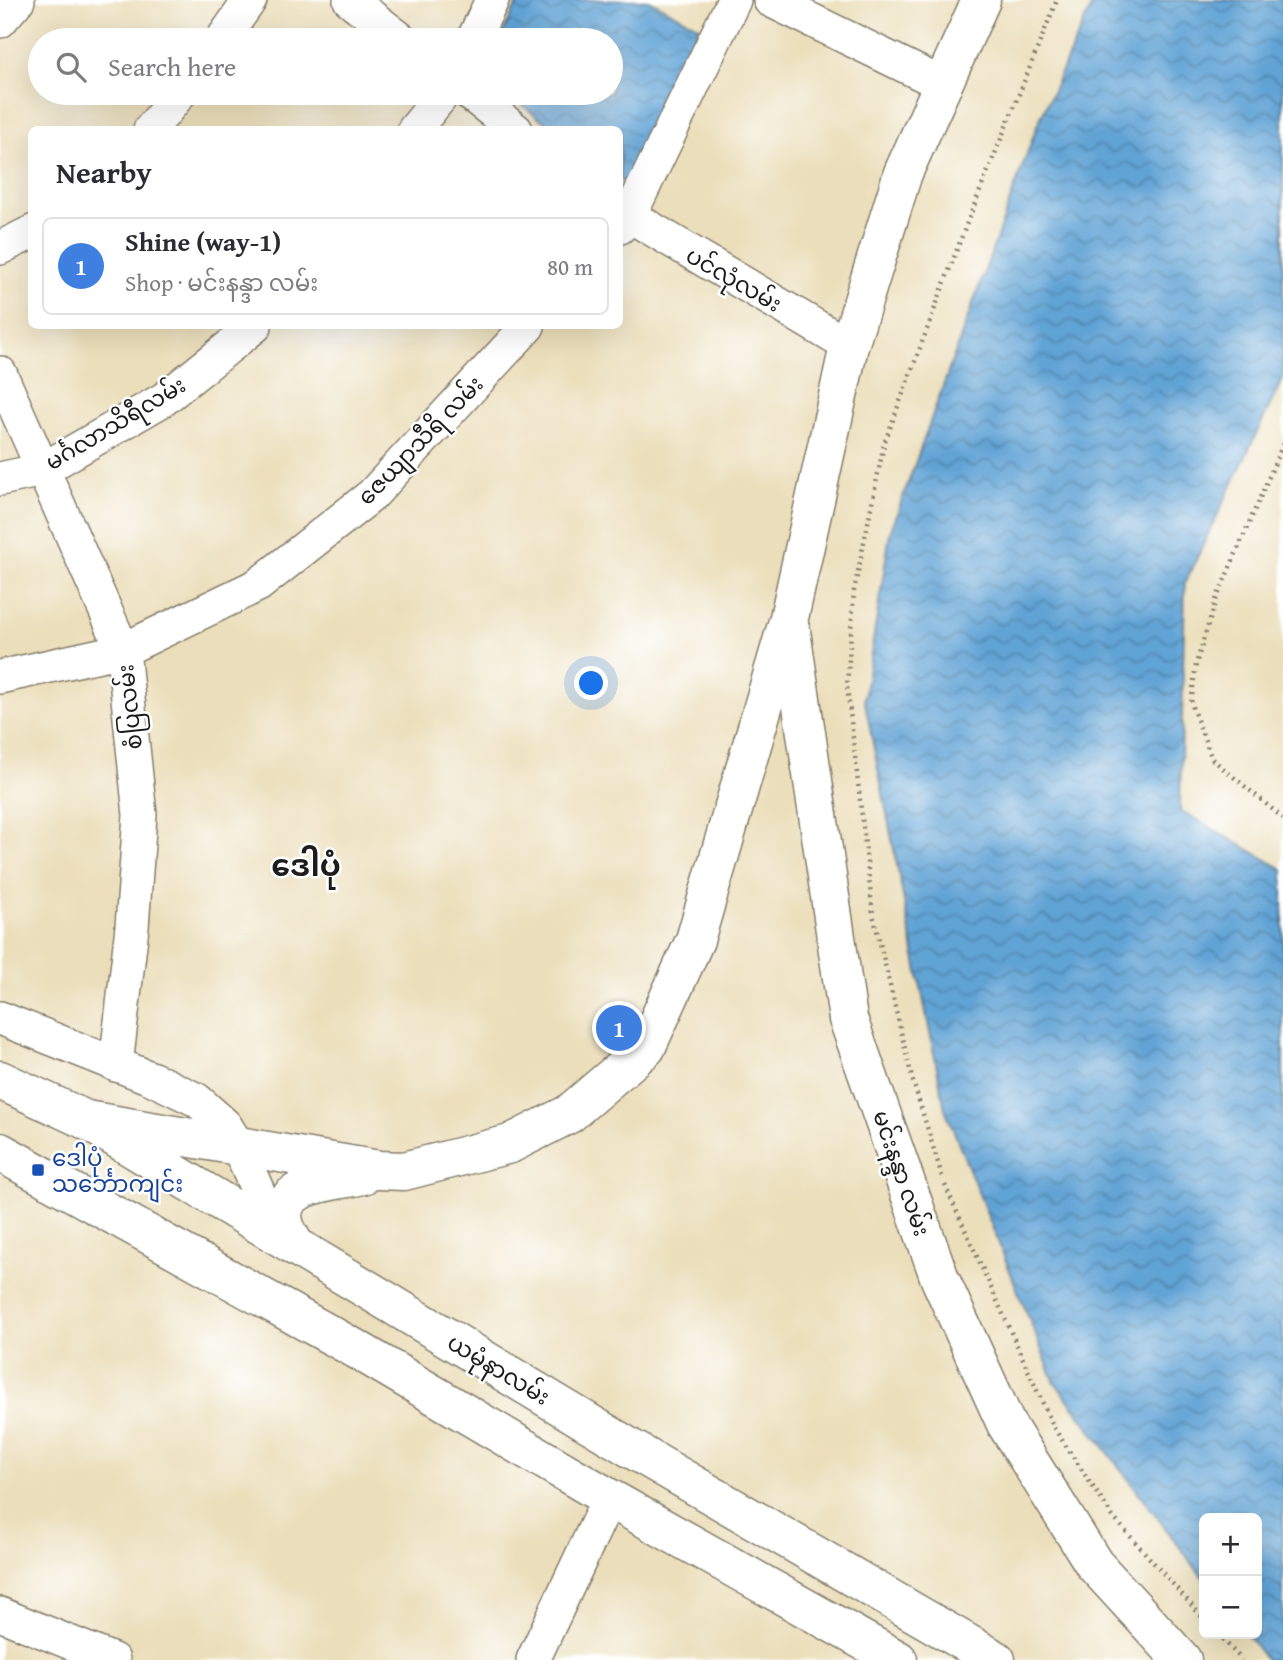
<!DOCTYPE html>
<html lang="en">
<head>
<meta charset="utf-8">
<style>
	body { margin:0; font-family:"Gentium Book Plus","Noto Sans Myanmar",serif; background:#f2f2f3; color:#2b2b33 }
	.controls { position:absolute; right:21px; bottom:21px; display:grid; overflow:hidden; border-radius:10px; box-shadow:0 7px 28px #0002 }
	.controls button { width:63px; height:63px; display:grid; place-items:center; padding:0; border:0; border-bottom:2px solid #e1e1e2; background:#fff; color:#2b2b33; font:35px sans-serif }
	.you { position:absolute; left:592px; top:684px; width:24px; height:24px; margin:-18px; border:5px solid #fff; border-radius:50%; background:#1a73e8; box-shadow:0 0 0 10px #1a73e833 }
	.badge { display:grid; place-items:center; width:46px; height:46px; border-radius:50%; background:#0b8043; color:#fff; font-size:23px; font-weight:700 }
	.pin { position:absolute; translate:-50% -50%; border:4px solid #fff; box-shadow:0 2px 7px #0006 }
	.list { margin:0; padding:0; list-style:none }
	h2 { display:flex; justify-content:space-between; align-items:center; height:91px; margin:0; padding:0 28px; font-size:30px }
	h2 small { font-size:23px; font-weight:400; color:#7c7c81 }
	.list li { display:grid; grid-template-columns:46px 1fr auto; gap:21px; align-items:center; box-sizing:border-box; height:98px; margin:0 14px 14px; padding:0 14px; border:2px solid #e1e1e2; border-radius:10px }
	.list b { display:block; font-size:26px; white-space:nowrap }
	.list p { margin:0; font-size:23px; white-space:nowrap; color:#7c7c81 }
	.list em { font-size:23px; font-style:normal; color:#7c7c81 }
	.icon { flex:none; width:38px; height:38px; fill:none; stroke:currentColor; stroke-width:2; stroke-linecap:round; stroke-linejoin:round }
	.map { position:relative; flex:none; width:1283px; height:1660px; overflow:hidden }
	.search { position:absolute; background:#fff; box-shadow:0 7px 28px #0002; left:28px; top:28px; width:595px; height:77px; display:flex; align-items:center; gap:18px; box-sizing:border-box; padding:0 24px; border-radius:38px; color:#7c7c81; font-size:26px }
	.panel { position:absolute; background:#fff; box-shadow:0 7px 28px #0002; left:28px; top:126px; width:595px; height:203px; border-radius:10px }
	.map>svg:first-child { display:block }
	.water { fill:url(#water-waves); stroke:#3e6078; stroke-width:2 }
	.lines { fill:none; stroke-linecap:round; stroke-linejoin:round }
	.minor-casing { stroke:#847d6b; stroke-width:36 }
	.primary-casing { stroke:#847d6b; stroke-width:41 }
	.path { stroke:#847d6b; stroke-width:4.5; stroke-dasharray:2 5; stroke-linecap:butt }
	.minor { stroke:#fff; stroke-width:33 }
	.primary { stroke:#fff; stroke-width:38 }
	.transit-dot { fill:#1a4fb4; stroke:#fff; stroke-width:2.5 }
	.labels { text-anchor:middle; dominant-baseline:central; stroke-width:5; stroke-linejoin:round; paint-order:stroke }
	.street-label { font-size:23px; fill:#1c1c1c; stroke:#fff }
	.transit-label { font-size:23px; fill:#164399; stroke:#fff; text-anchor:start }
	.district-label { font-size:30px; font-weight:bold; fill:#1c1c1c; stroke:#fff }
</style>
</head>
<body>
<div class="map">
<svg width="1283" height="1660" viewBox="0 0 1283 1660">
	<defs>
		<pattern id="water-waves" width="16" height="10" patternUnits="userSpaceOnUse" patternTransform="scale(1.75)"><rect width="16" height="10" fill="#60a3d5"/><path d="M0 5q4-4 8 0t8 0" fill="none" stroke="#4e84ac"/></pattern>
	</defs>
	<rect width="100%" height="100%" fill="#fff"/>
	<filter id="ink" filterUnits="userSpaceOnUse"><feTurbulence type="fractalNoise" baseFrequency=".0143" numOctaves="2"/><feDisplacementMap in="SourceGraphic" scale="14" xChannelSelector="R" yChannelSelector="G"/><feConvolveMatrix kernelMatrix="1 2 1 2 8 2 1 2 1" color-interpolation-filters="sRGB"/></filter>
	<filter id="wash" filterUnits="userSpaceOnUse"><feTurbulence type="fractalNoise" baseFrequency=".00686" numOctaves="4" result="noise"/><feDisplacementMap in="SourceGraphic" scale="28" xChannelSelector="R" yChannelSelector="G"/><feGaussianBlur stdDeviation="1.57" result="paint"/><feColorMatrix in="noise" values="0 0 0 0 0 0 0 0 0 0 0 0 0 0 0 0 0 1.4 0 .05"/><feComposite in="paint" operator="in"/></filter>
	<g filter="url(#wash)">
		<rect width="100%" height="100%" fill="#ebdeba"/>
		<g class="water">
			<polygon points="519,0 649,0 700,27 626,185 620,180 620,130 554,129 506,93 611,93 611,40 499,40"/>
			<polygon points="1094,0 1283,0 1283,378 1185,583 1180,810 1283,869 1283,1660 1266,1660 1246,1634 1257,1634 1257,1518 1204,1518 1204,1579 1054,1381 945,1109 864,698 890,533 1037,126"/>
		</g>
	</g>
	<g filter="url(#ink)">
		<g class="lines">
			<defs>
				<g id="minor">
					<polyline points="350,0 402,40"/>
					<polyline points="770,0 942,84"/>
					<polyline points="0,21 18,0"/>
					<polyline points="222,40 250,0"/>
					<polyline points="473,40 492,0"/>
					<polyline points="469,93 516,130"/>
					<polyline points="150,130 180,93"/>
					<polyline points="414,130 444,93"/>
					<polyline points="620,210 849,346"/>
					<polyline points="620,227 629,217 734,0"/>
					<polyline points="0,248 32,232"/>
					<polyline points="0,373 123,650 140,815 132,927 116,1065"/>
					<polyline points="0,479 42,470 164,399 255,326"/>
					<polyline points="0,677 123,650 258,585 372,495 528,326"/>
					<polyline points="0,1018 153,1079 197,1100 225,1125 238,1146 277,1235"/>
					<polyline points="0,1614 113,1660"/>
					<polyline points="533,1660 609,1498"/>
				</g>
				<g id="primary">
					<polyline points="791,631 848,1019 940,1279 1006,1424 1094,1564 1182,1660"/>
					<polyline points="0,1080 86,1120 632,1449 996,1660"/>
					<polyline points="86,1120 379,1170 404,1171 510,1144 569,1114 646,1048 695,940 789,618 849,346 903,173 981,0"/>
					<polyline points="0,1152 363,1353 609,1498 898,1660"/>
					<path d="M 295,1246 C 292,1240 287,1232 285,1226 C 272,1182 336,1182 363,1175"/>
				</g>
			</defs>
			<use href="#minor" class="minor-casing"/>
			<use href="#primary" class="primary-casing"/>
			<g class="path">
				<polyline points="1283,444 1216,600 1196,664 1191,704 1212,759 1283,818"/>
				<polyline points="942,1176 912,1078 873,914 847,686 854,591 884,444 965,228 1057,0"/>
				<polyline points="945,1185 1054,1428 1113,1517 1204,1619"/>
				<polyline points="1218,1634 1242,1660"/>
			</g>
			<use href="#minor" class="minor"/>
			<use href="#primary" class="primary"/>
		</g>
	</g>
	<rect class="transit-dot" x="31" y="1163" width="14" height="14" rx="3.5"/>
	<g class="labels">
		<g class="street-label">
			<text transform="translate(734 279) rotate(30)">ပင်လုံလမ်း</text>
			<text transform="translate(115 423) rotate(-31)">မင်္ဂလာသိရီလမ်း</text>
			<text transform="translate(420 440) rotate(-46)">ဇေယျာသီရိ လမ်း</text>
			<text transform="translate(129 707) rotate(-96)">စံပြလမ်း</text>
			<text transform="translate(902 1173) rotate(71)">မင်းနန္ဒာ လမ်း</text>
			<text transform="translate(499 1369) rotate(31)">ယမုံနာလမ်း</text>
		</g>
		<g class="transit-label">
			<text x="52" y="1157">ဒေါပုံ<tspan x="52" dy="26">သင်္ဘောကျင်း</tspan></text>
		</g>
		<g class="district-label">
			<text x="306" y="865">ဒေါပုံ</text>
		</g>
	</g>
</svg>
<div class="controls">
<button>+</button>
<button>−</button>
</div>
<div class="you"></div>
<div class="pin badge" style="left:619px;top:1028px;background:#3f7fe0">1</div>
<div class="search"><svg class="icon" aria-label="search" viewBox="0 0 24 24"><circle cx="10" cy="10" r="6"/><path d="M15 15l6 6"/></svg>Search here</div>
<section class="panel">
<h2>Nearby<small></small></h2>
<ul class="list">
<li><span class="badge" style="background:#3f7fe0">1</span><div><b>Shine (way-1)</b><p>Shop · မင်းနန္ဒာ လမ်း</p></div><em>80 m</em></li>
</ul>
</section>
</div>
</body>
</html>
